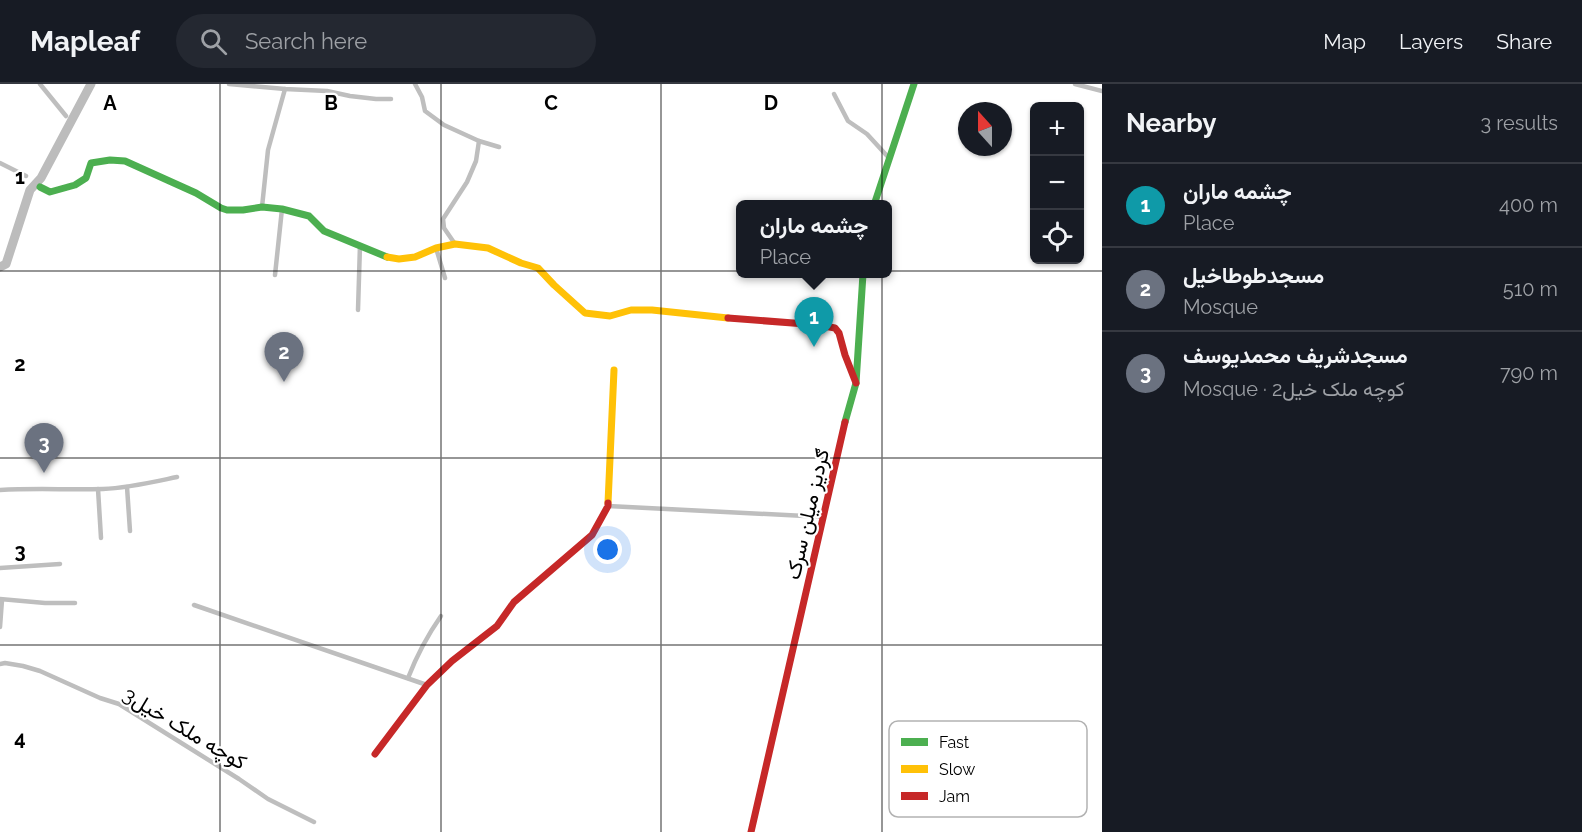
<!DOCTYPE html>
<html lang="en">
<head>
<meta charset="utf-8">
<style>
	body { margin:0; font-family:Raleway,Vazirmatn,sans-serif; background:#242831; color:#f1f3f6 }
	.controls { position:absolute; right:18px; top:18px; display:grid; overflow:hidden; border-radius:9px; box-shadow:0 2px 4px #0004 }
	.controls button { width:54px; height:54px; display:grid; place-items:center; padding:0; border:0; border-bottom:2px solid #363941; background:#171b24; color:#f1f3f6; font:30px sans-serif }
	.compass { position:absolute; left:958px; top:18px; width:54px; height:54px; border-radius:50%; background:#171b24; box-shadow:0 2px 4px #0004; rotate:339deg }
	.you { position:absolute; left:608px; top:466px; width:21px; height:21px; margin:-15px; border:4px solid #fff; border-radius:50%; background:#1a73e8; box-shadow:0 0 0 9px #1a73e833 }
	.badge { display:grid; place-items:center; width:39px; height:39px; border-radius:50%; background:#ea580c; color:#fff; font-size:20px; font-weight:700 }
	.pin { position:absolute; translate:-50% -50px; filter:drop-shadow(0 2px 3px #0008) }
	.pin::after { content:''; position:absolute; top:32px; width:21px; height:18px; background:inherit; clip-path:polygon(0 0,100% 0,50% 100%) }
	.popup { position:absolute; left:736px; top:116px; width:156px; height:78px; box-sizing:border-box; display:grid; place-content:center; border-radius:9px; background:#171b24; filter:drop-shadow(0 2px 4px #0005); font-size:20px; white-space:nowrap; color:#9ea1a6 }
	.popup b { font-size:22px; color:#f1f3f6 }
	.popup::after { content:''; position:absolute; left:50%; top:100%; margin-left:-12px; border:12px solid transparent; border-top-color:#171b24 }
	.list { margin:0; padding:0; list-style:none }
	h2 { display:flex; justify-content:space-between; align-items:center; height:78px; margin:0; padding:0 24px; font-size:26px }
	h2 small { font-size:20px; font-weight:400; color:#9ea1a6 }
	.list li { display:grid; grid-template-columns:39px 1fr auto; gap:18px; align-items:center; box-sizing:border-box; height:84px; padding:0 24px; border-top:2px solid #363941 }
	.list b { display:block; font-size:22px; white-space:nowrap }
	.list p { margin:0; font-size:20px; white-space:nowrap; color:#9ea1a6 }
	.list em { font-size:20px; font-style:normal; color:#9ea1a6 }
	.icon { flex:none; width:33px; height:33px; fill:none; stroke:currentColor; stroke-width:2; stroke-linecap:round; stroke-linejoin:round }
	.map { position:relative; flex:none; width:1102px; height:748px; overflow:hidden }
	header { display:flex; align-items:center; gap:36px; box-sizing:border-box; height:84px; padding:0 30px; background:#171b24; border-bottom:2px solid #363941 }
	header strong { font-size:28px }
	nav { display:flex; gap:33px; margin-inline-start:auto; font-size:21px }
	.search { width:420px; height:54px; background:#242831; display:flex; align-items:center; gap:15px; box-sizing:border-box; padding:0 21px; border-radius:33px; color:#9ea1a6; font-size:22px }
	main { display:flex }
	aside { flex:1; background:#171b24 }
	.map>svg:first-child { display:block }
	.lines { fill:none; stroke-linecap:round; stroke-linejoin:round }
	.river { stroke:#bcbcbc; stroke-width:9 }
	.street { stroke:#bebebe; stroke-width:4.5 }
	.fast { stroke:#4caf50; stroke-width:7 }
	.slow { stroke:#ffc107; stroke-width:7 }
	.jam { stroke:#c62828; stroke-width:7 }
	.grid { fill:none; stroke:#000; stroke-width:1.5; stroke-opacity:0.55 }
	.labels { text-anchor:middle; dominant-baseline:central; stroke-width:4.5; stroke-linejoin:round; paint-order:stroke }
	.street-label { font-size:21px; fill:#000; stroke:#fff }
	.key { fill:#fff; stroke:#b2b2b2; stroke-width:1.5 }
	.key-label { font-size:16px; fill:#000 }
	.grid-label { font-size:20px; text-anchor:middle; font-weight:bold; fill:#000; stroke:#fff; stroke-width:4.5; stroke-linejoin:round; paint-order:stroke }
</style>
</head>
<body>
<header>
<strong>Mapleaf</strong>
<div class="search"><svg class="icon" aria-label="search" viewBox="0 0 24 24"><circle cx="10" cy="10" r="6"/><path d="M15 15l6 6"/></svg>Search here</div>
<nav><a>Map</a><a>Layers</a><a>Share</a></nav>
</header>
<main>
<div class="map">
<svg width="1102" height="748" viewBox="0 0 1102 748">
	<rect width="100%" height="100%" fill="#fff"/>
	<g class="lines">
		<polyline class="river" points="0,183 6,180 30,106 41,94 91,0"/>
		<g class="street">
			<polyline points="40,0 66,32"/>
			<polyline points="229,0 285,5 327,7 350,12 376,15 391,15"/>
			<polyline points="415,0 422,13 425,27 444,41 479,57 499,63"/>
			<polyline points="1075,0 1102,7"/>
			<polyline points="834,10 848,37 867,50 889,74"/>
			<polyline points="0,79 26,92"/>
			<polyline points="262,123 268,66 285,5"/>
			<polyline points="455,160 444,144 443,135 467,98 476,77 479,57"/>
			<polyline points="436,164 445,194"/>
			<polyline points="275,191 282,125"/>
			<polyline points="358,226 360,161"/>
			<polyline points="127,403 130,447"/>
			<polyline points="98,405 101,454"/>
			<path d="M 0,406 C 34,404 69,406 103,405 C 128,404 153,398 177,393"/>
			<polyline points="608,422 824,433"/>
			<polyline points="0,484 60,480"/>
			<polyline points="0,515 45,519 75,519"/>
			<polyline points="194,521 427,601"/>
			<polyline points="0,543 2,516"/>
			<polyline points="0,580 5,579 23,582 40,587 100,614 119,620 239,695 268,715 314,738"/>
			<path d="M 408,594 C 417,571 427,552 441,532"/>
		</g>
		<g class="fast">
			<polyline points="40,103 50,108 75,101 86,94 91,79 110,76 125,77 196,109 221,124 227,126 243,126 262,123 282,125 309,132 324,147 387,173"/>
			<polyline points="874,121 914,0"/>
			<polyline points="845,338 856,299 863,190"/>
		</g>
		<g class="slow">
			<polyline points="387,173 399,175 415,173 436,164 455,160 488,164 521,179 538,184 554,201 585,229 610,232 631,226 652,226 728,234"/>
			<polyline points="608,419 614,286"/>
		</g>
		<g class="jam">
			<polyline points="728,234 819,241 835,244 839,249 845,271 856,299"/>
			<polyline points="375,670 427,601 452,577 497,542 514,518 592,451 608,422 608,419"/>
			<polyline points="751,748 845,338"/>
		</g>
	</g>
	<path class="grid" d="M 220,0 L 220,748M 441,0 L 441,748M 661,0 L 661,748M 882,0 L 882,748M 0,187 L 1102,187M 0,374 L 1102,374M 0,561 L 1102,561"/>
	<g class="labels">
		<g class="street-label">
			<text transform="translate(807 430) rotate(-77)">ګردیز میلن سرک</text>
			<text transform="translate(185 644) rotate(31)">کوچه ملک خیل3</text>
		</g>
	</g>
	<rect x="889" y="637" width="198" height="96" rx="9" class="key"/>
	<rect x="901" y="654" width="27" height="8" fill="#4caf50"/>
	<rect x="901" y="681" width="27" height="8" fill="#ffc107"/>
	<rect x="901" y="708" width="27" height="8" fill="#c62828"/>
	<g class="key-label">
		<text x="939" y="664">Fast</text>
		<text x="939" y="691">Slow</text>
		<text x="939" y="718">Jam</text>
	</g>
	<g class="grid-label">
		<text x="110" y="26">A</text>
		<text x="331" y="26">B</text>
		<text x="551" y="26">C</text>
		<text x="771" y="26">D</text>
		<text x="20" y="100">1</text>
		<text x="20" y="287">2</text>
		<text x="20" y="474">3</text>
		<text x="20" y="661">4</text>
	</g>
</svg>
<div class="controls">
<button>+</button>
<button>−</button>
<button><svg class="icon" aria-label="locate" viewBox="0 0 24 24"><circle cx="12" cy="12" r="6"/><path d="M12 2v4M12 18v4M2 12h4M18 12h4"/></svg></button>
</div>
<svg class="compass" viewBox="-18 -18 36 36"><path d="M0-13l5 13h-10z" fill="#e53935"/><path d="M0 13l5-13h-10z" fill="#9ea1a6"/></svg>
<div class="you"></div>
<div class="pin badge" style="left:814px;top:263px;background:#0f9aa8">1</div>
<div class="popup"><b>چشمه ماران</b>Place</div>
<div class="pin badge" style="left:284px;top:298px;background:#6b7280">2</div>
<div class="pin badge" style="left:44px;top:389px;background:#6b7280">3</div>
</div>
<aside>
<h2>Nearby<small>3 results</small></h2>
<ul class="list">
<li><span class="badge" style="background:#0f9aa8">1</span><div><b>چشمه ماران</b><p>Place</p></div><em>400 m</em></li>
<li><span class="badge" style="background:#6b7280">2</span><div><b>مسجدطوطاخیل</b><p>Mosque</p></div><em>510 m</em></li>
<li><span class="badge" style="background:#6b7280">3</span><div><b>مسجدشریف محمدیوسف</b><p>Mosque · کوچه ملک خیل2</p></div><em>790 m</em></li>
</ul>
</aside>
</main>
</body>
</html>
